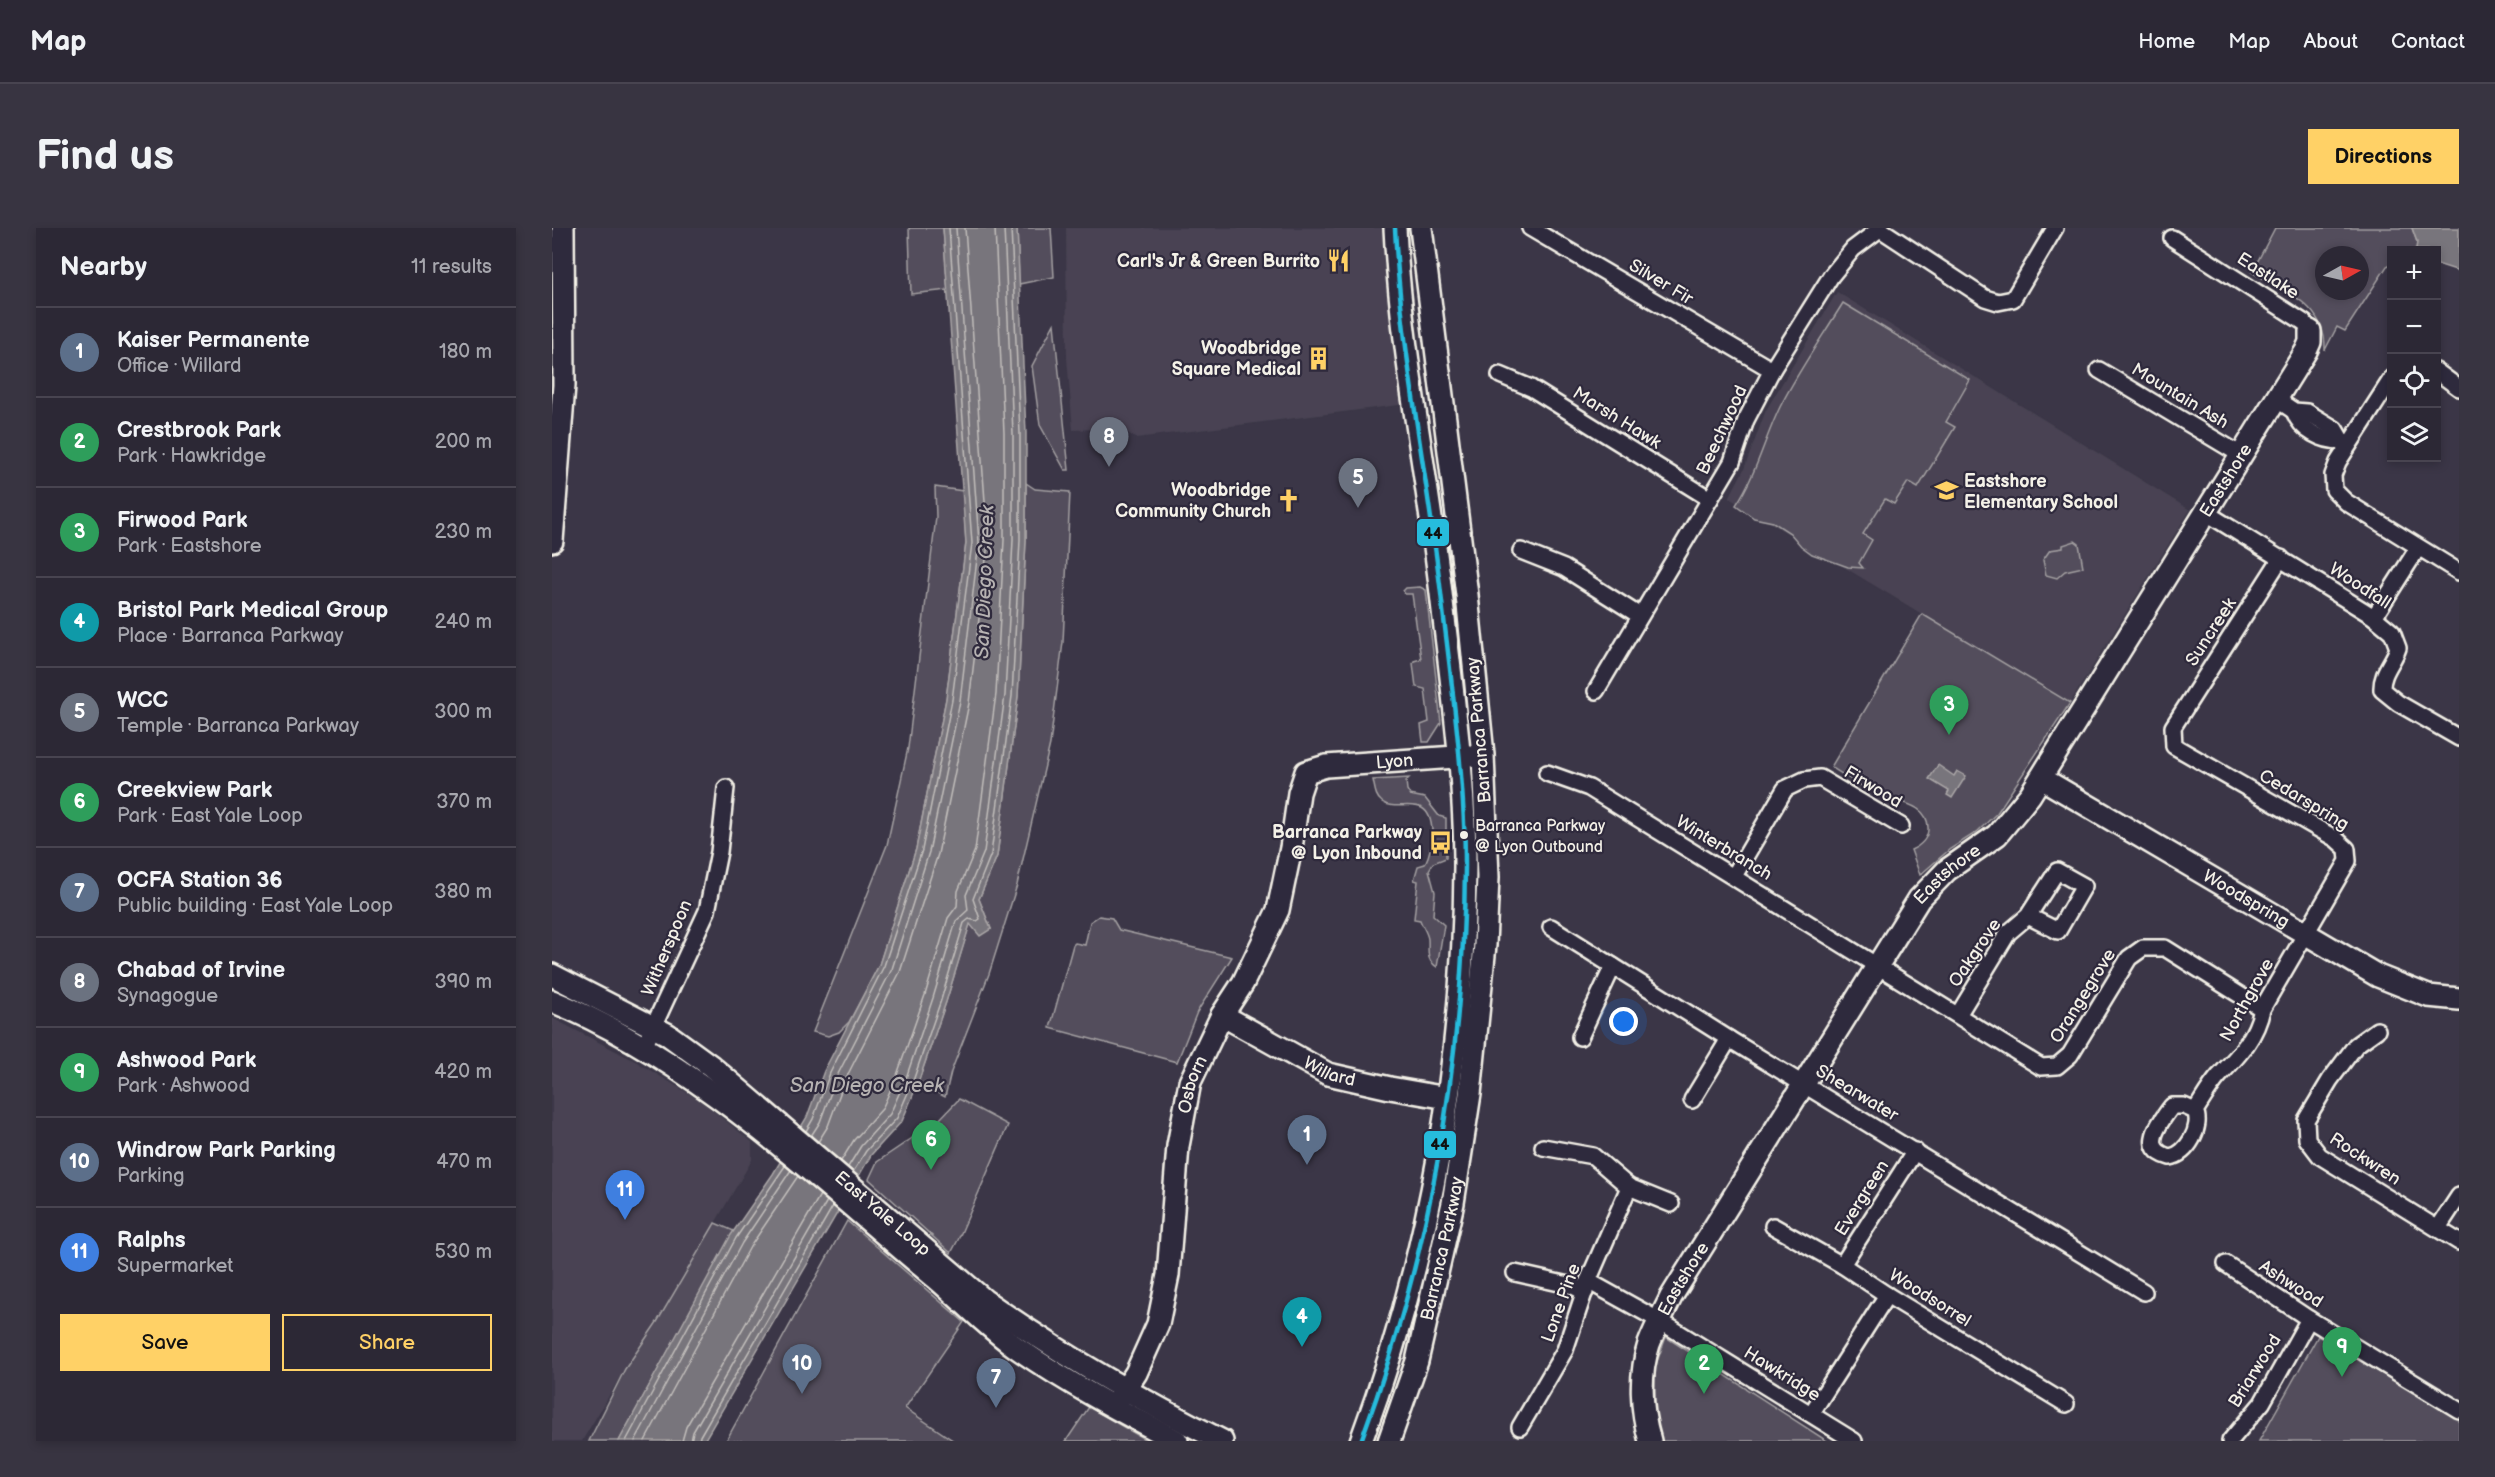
<!DOCTYPE html>
<html lang="en">
<head>
<meta charset="utf-8">
<style>
	body { margin:0; font-family:"Balsamiq Sans",sans-serif; background:#383441; color:#f1f3f6 }
	.controls { position:absolute; right:18px; top:18px; display:grid; overflow:hidden; border-radius:0px; box-shadow:0 3px 9px #0003 }
	.controls button { width:54px; height:54px; display:grid; place-items:center; padding:0; border:0; border-bottom:2px solid #484450; background:#2c2835; color:#f1f3f6; font:30px sans-serif }
	.compass { position:absolute; left:1763px; top:18px; width:54px; height:54px; border-radius:50%; background:#2c2835; box-shadow:0 3px 9px #0003; rotate:82deg }
	.you { position:absolute; left:1072px; top:794px; width:21px; height:21px; margin:-15px; border:4px solid #fff; border-radius:50%; background:#1a73e8; box-shadow:0 0 0 9px #1a73e833 }
	.badge { display:grid; place-items:center; width:39px; height:39px; border-radius:50%; background:#ffd166; color:#fff; font-size:20px; font-weight:700 }
	.pin { position:absolute; translate:-50% -50px; filter:drop-shadow(0 2px 3px #0008) }
	.pin::after { content:''; position:absolute; top:32px; width:21px; height:18px; background:inherit; clip-path:polygon(0 0,100% 0,50% 100%) }
	.list { margin:0; padding:0; list-style:none }
	h2 { display:flex; justify-content:space-between; align-items:center; height:78px; margin:0; padding:0 24px; font-size:26px }
	h2 small { font-size:20px; font-weight:400; color:#a6a6ad }
	.list li { display:grid; grid-template-columns:39px 1fr auto; gap:18px; align-items:center; box-sizing:border-box; height:90px; padding:0 24px; border-top:2px solid #484450 }
	.list b { display:block; font-size:22px; white-space:nowrap }
	.list p { margin:0; font-size:20px; white-space:nowrap; color:#a6a6ad }
	.list em { font-size:20px; font-style:normal; color:#a6a6ad }
	.actions { display:flex; gap:12px; padding:18px 24px }
	.actions a { flex:1; padding:14px 0; border:2px solid #ffd166; border-radius:0px; text-align:center; font-size:21px; color:#ffd166 }
	.actions .main { background:#ffd166; color:#111 }
	.icon { flex:none; width:33px; height:33px; fill:none; stroke:currentColor; stroke-width:2; stroke-linecap:round; stroke-linejoin:round }
	.map { position:relative; flex:none; width:1907px; height:1213px; overflow:hidden; border-radius:0px }
	header { display:flex; align-items:center; gap:36px; box-sizing:border-box; height:84px; padding:0 30px; background:#2c2835; border-bottom:2px solid #484450 }
	header strong { font-size:28px }
	nav { display:flex; gap:33px; margin-inline-start:auto; font-size:21px }
	.intro { display:flex; align-items:center; justify-content:space-between; box-sizing:border-box; height:144px; padding:0 36px }
	h1 { margin:0; font-size:42px }
	.button { padding:15px 27px; border-radius:0px; background:#ffd166; color:#111; font-size:21px; font-weight:700 }
	main { display:flex; gap:36px; padding:0 36px }
	aside { flex:1; background:#2c2835; border-radius:0px; box-shadow:0 3px 9px #0003 }
	.map>svg:first-child { display:block }
	.built { fill:#484352 }
	.green { fill:#534e5c; stroke:#a4a0a2; stroke-width:1.5; fill-rule:evenodd }
	.water { fill:#78747b; stroke:#aaa6a7; stroke-width:1.5 }
	.lines { fill:none; stroke-linecap:round; stroke-linejoin:round }
	.shore { stroke:#c2bfbc; stroke-width:1.5 }
	.street-casing { stroke:#f4f1e8; stroke-width:20 }
	.secondary-casing { stroke:#f4f1e8; stroke-width:26 }
	.street { stroke:#2f2a3d; stroke-width:15 }
	.secondary { stroke:#2f2a3d; stroke-width:21 }
	.bus-1-casing { stroke:#2f2a3d; stroke-width:9 }
	.bus-1 { stroke:#26bcdd; stroke-width:4.5 }
	.bus-dot { fill:#f4f1e8; stroke:#2f2a3d; stroke-width:2 }
	.labels { text-anchor:middle; dominant-baseline:central; stroke-width:4.5; stroke-linejoin:round; paint-order:stroke }
	.bus-label { font-size:16px; fill:#f4f1e8; stroke:#2f2a3d; text-anchor:start }
	.poi-label { font-size:18px; font-weight:bold; fill:#f4f1e8; stroke:#2f2a3d; text-anchor:end }
	.street-label { font-size:18px; fill:#f4f1e8; stroke:#2f2a3d }
	.water-label { font-size:20px; font-style:italic; fill:#b6b2b2; stroke:#2f2a3d }
	.line-badge { stroke:#2f2a3d; stroke-width:2 }
	.pale-badge-label { font-size:16px; text-anchor:middle; font-weight:bold; fill:#111 }
</style>
</head>
<body>
<header>
<strong>Map</strong>
<nav><a>Home</a><a>Map</a><a>About</a><a>Contact</a></nav>
</header>
<div class="intro"><h1>Find us</h1><a class="button">Directions</a></div>
<main>
<aside>
<h2>Nearby<small>11 results</small></h2>
<ul class="list">
<li><span class="badge" style="background:#5c6f8a">1</span><div><b>Kaiser Permanente</b><p>Office · Willard</p></div><em>180 m</em></li>
<li><span class="badge" style="background:#2e9e5b">2</span><div><b>Crestbrook Park</b><p>Park · Hawkridge</p></div><em>200 m</em></li>
<li><span class="badge" style="background:#2e9e5b">3</span><div><b>Firwood Park</b><p>Park · Eastshore</p></div><em>230 m</em></li>
<li><span class="badge" style="background:#0f9aa8">4</span><div><b>Bristol Park Medical Group</b><p>Place · Barranca Parkway</p></div><em>240 m</em></li>
<li><span class="badge" style="background:#6b7280">5</span><div><b>WCC</b><p>Temple · Barranca Parkway</p></div><em>300 m</em></li>
<li><span class="badge" style="background:#2e9e5b">6</span><div><b>Creekview Park</b><p>Park · East Yale Loop</p></div><em>370 m</em></li>
<li><span class="badge" style="background:#5c6f8a">7</span><div><b>OCFA Station 36</b><p>Public building · East Yale Loop</p></div><em>380 m</em></li>
<li><span class="badge" style="background:#6b7280">8</span><div><b>Chabad of Irvine</b><p>Synagogue</p></div><em>390 m</em></li>
<li><span class="badge" style="background:#2e9e5b">9</span><div><b>Ashwood Park</b><p>Park · Ashwood</p></div><em>420 m</em></li>
<li><span class="badge" style="background:#5c6f8a">10</span><div><b>Windrow Park Parking</b><p>Parking</p></div><em>470 m</em></li>
<li><span class="badge" style="background:#3f7fe0">11</span><div><b>Ralphs</b><p>Supermarket</p></div><em>530 m</em></li>
</ul>
<div class="actions"><a class="main">Save</a><a>Share</a></div>
</aside>
<div class="map">
<svg width="1907" height="1213" viewBox="0 0 1907 1213">
	<rect width="100%" height="100%" fill="#3b3647"/>
	<filter id="ink" filterUnits="userSpaceOnUse"><feTurbulence type="fractalNoise" baseFrequency=".0167" numOctaves="2"/><feDisplacementMap in="SourceGraphic" scale="12" xChannelSelector="R" yChannelSelector="G"/><feConvolveMatrix kernelMatrix="1 2 1 2 8 2 1 2 1" color-interpolation-filters="sRGB"/></filter>
	<g filter="url(#ink)">
		<g class="built">
			<polygon points="514,0 837,0 853,165 847,177 584,210 567,200 521,202 515,130"/>
			<polygon points="1285,64 1638,282 1518,475 1177,270 1192,241 1214,182"/>
			<polygon points="0,790 83,833 149,873 200,914 200,932 105,1094 73,1141 30,1213 0,1213"/>
		</g>
		<g class="green">
			<polygon points="357,0 391,0 396,62 359,66"/>
			<polygon points="465,0 499,0 502,49 467,56"/>
			<path d="M 1723,0 L 1860,0 L 1865,14 L 1864,22 L 1840,22 L 1839,36 L 1835,38 L 1793,103 L 1785,99 L 1773,122 C 1774,76 1734,65 1700,44 ZM 1772,27 L 1808,27 L 1808,63 L 1772,63 Z"/>
			<path d="M 1291,75 L 1418,152 L 1394,194 L 1403,199 L 1366,260 L 1356,254 L 1342,276 L 1333,271 L 1311,306 L 1320,312 L 1307,335 L 1311,340 L 1296,339 L 1260,326 L 1249,318 L 1238,305 L 1221,294 L 1202,290 L 1184,277 C 1204,247 1212,212 1228,179 C 1246,143 1270,109 1291,75 Z"/>
			<polygon points="502,96 517,242 513,242 488,197 480,138"/>
			<polygon points="474,255 483,261 518,264 511,414 498,516 465,657 437,746 399,844 393,869 366,855 394,774 418,695 439,701 427,671 445,628 466,468 474,312"/>
			<polygon points="383,259 411,263 414,315 394,471 364,621 327,737 297,794 287,804 276,808 261,804 335,617 356,520 384,289"/>
			<polygon points="1523,313 1527,316 1531,339 1513,343 1505,350 1494,347 1491,332 1498,322 1511,320 1511,317"/>
			<polygon points="868,359 874,362 889,495 877,514 871,514 869,497 877,494 873,461 864,459 861,435 862,433 869,431 860,366 853,366 851,363 854,360"/>
			<path d="M 1370,386 L 1518,475 L 1445,585 L 1425,604 L 1398,621 L 1368,647 L 1359,622 C 1368,618 1375,612 1376,602 C 1378,574 1341,574 1323,565 C 1308,558 1293,548 1279,539 Z"/>
			<path d="M 857,550 L 854,553 L 855,562 L 858,567 L 873,570 L 887,588 L 894,590 L 894,630 L 881,635 L 877,642 L 883,664 L 881,687 L 892,697 L 885,739 C 873,731 877,723 876,711 C 875,704 870,698 868,692 L 862,691 L 866,653 L 862,652 L 866,638 L 873,636 C 878,626 880,614 880,603 C 878,562 846,586 830,574 C 823,569 823,560 821,552 Z"/>
			<polygon points="547,688 560,690 567,702 680,729 645,784 625,834 498,800 521,717 523,715 533,717 538,694"/>
			<polygon points="407,871 456,897 406,1012 399,1025 317,951 325,934 387,892"/>
			<polygon points="295,993 412,1094 353,1180 402,1213 174,1213"/>
			<polygon points="163,995 182,1003 67,1213 37,1213 73,1141 105,1094"/>
			<polygon points="1766,1108 1907,1191 1907,1213 1707,1213"/>
			<polygon points="1114,1109 1275,1213 1109,1213 1103,1192 1103,1139"/>
			<polygon points="537,1179 596,1213 514,1213"/>
		</g>
		<g class="water">
			<polygon points="391,0 465,0 474,205 474,312 466,468 445,628 427,671 439,701 428,708 418,696 394,774 366,855 350,893 319,927 152,1213 67,1213 179,1007 221,946 255,889 272,843 327,737 364,621 394,471 414,315"/>
			<polygon points="1860,0 1907,0 1907,43 1885,36 1884,22 1864,22 1865,14"/>
			<polygon points="1386,537 1402,548 1405,543 1414,548 1400,570 1395,567 1397,563 1377,551"/>
		</g>
		<g class="lines">
			<g class="shore">
				<polyline points="254,903 261,891 278,845 332,738 370,622 400,472 420,315 397,0"/>
				<polyline points="259,908 268,894 285,848 340,741 377,624 408,473 427,314 404,0"/>
				<polyline points="266,914 276,898 293,852 348,744 386,626 417,475 436,314 413,0"/>
				<polyline points="289,933 302,912 330,881 345,847 373,767 396,690 405,678 406,663 423,622 444,466 452,312 452,205 443,0"/>
				<polyline points="296,939 309,918 338,886 354,850 381,770 404,693 416,682 414,667 432,624 453,467 461,312 461,205 452,0"/>
				<polyline points="301,944 314,923 345,890 361,853 389,772 412,695 417,691 425,693 428,691 421,671 439,626 460,468 468,312 468,205 459,0"/>
				<polyline points="74,1213 184,1010 233,938"/>
				<polyline points="83,1213 190,1015 239,942"/>
				<polyline points="93,1213 198,1019 246,948"/>
				<polyline points="130,1213 134,1199 268,967"/>
				<polyline points="139,1213 141,1204 275,973"/>
				<polyline points="147,1213 148,1208 281,978"/>
			</g>
			<defs>
				<g id="street">
					<polyline points="978,0 1220,142"/>
					<polyline points="1328,1 1433,70 1446,74 1461,71 1503,0"/>
					<polyline points="1620,10 1753,95 1758,103"/>
					<polyline points="1547,142 1689,227"/>
					<polyline points="1884,143 1907,160"/>
					<polyline points="948,147 979,160 1158,271"/>
					<polyline points="1840,150 1786,234 1781,247 1782,262 1794,274 1907,344"/>
					<polyline points="1724,171 1742,183 1755,184 1783,201 1790,213 1796,217"/>
					<path d="M 1742,183 C 1749,203 1770,213 1790,213"/>
					<path d="M 1653,284 L 1822,389 L 1840,404 L 1846,420 C 1841,435 1829,445 1830,462 L 1846,475 L 1907,510"/>
					<polyline points="969,323 1012,340 1088,388"/>
					<polyline points="1822,389 1866,320"/>
					<polyline points="1044,463 1180,234 1194,192 1220,142 1279,48 1301,21 1329,0"/>
					<polyline points="995,545 1037,560 1489,839 1505,838 1518,827 1577,730 1591,720 1613,720 1710,781"/>
					<polyline points="1182,648 1233,561 1252,552 1268,550 1349,598"/>
					<polyline points="999,699 1177,811 1592,1064"/>
					<polyline points="1406,787 1456,705 1476,688 1505,643 1532,658 1506,703 1476,688"/>
					<polyline points="1825,802 1804,817 1778,852 1754,892 1755,911 1768,928 1907,1014"/>
					<polyline points="1028,809 1061,738"/>
					<polyline points="91,821 155,683 167,624 174,560"/>
					<polyline points="1140,872 1177,811"/>
					<path d="M 1643,883 L 1632,878 L 1620,878 C 1607,895 1587,921 1618,929 C 1635,927 1651,898 1643,883 C 1651,871 1658,858 1667,848 C 1687,827 1704,810 1710,781 L 1796,633 L 1795,621 L 1784,611 L 1622,518 L 1621,499 L 1729,330"/>
					<polyline points="991,919 1041,928 1077,959 1119,976"/>
					<polyline points="1221,998 1290,1037 1335,1067 1514,1176"/>
					<polyline points="1886,1000 1907,968"/>
					<polyline points="1674,1036 1757,1091 1907,1182"/>
					<polyline points="1290,1037 1363,923"/>
					<polyline points="963,1045 1021,1058 1033,1064"/>
					<polyline points="1036,1053 1108,1093 1302,1213"/>
					<polyline points="1259,1186 1335,1067"/>
					<polyline points="968,1199 1013,1122 1036,1053 1077,959"/>
					<polyline points="1678,1213 1710,1175 1757,1091"/>
				</g>
				<g id="secondary">
					<polyline points="0,313 12,157 11,0"/>
					<path id="s1" d="M 1489,550 L 1826,748 L 1876,768 L 1907,771"/>
					<path id="s2" d="M 0,747 L 115,806 L 159,838 L 432,1072 C 507,1125 588,1172 670,1213"/>
					<path d="M 0,773 C 145,832 266,952 385,1051 C 412,1074 438,1102 468,1122 C 517,1156 572,1185 625,1213"/>
					<path id="s3" d="M 670,787 L 776,846 L 838,860 L 895,870"/>
					<path id="s4" d="M 562,1178 L 584,1145 L 606,1096 L 616,1047 L 626,918 L 638,854 L 670,787 L 691,755 L 726,682 L 739,620 L 747,565 L 754,544 L 774,538 L 918,528"/>
					<path d="M 809,1213 C 877,1030 912,833 913,638 C 913,551 900,460 890,374 C 876,249 849,125 843,0"/>
					<path id="s5" d="M 837,1213 L 865,1133 L 901,975 L 918,866 L 933,717 L 936,649 L 931,527 L 915,367 L 869,0"/>
					<path id="s6" d="M 1098,1213 C 1089,1182 1087,1147 1097,1116 C 1103,1100 1112,1084 1119,1069 L 1367,671 L 1395,642 L 1445,607 L 1478,567 L 1754,123 L 1758,114 L 1758,103"/>
				</g>
			</defs>
			<use href="#street" class="street-casing"/>
			<use href="#secondary" class="secondary-casing"/>
			<use href="#street" class="street"/>
			<use href="#secondary" class="secondary"/>
			<defs>
				<path id="bus-1" d="M 809,1213 C 877,1030 912,833 913,638 C 913,551 900,460 890,374 C 876,249 849,125 843,0"/>
			</defs>
			<use href="#bus-1" class="bus-1-casing"/>
			<use href="#bus-1" class="bus-1"/>
		</g>
	</g>
	<defs>
		<symbol id="restaurant-bare" viewBox="-9 -9 18 18"><path d="M-5-6h1v4h1v-4h1v4h1v-4h1v5L-1.5 .5V6h-2V.5L-5-1ZM5-6V6H3V1.5H1.5Q1.5-4 5-6Z" fill="#ffd166" stroke="#2f2a3d" stroke-width="2.5" paint-order="stroke"/></symbol>
		<symbol id="building-bare" viewBox="-9 -9 18 18"><path d="M-4-6H4V6H1V3H-1V6H-4ZM-2.5-4.3h1.7v1.8h-1.7ZM.8-4.3h1.7v1.8H.8ZM-2.5-1h1.7V.8h-1.7ZM.8-1h1.7V.8H.8Z" fill="#ffd166" stroke="#2f2a3d" stroke-width="2.5" paint-order="stroke"/></symbol>
		<symbol id="school-bare" viewBox="-9 -9 18 18"><path d="M0-5L7-2L0 1L-7-2ZM-4 1L0 2.5L4 1V4Q0 6-4 4Z" fill="#ffd166" stroke="#2f2a3d" stroke-width="2.5" paint-order="stroke"/></symbol>
		<symbol id="church-bare" viewBox="-9 -9 18 18"><path d="M-1.2-6h2.4v3.5h3.3v2.4h-3.3V6h-2.4V-.1h-3.3v-2.4h3.3Z" fill="#ffd166" stroke="#2f2a3d" stroke-width="2.5" paint-order="stroke"/></symbol>
		<symbol id="bus-bare" viewBox="-9 -9 18 18"><path d="M-5-6H5V4H4V6H2V4H-2V6H-4V4H-5ZM-3.5-4V0h7V-4ZM-3.5 1.2v1.5H-2V1.2ZM2 1.2v1.5H3.5V1.2Z" fill="#ffd166" stroke="#2f2a3d" stroke-width="2.5" paint-order="stroke"/></symbol>
	</defs>
	<g fill-rule="evenodd">
		<use href="#restaurant-bare" x="770" y="16" width="33" height="33"/>
		<use href="#building-bare" x="750" y="114" width="33" height="33"/>
		<use href="#school-bare" x="1378" y="246" width="33" height="33"/>
		<use href="#church-bare" x="720" y="256" width="33" height="33"/>
		<use href="#bus-bare" x="872" y="598" width="33" height="33"/>
	</g>
	<circle class="bus-dot" cx="912" cy="607" r="5"/>
	<g class="labels">
		<g class="bus-label">
			<text x="923" y="598">Barranca Parkway<tspan x="923" dy="21">@ Lyon Outbound</tspan></text>
		</g>
		<g class="poi-label">
			<text x="768" y="33">Carl's Jr &amp; Green Burrito</text>
			<text x="749" y="120">Woodbridge<tspan x="749" dy="21">Square Medical</tspan></text>
			<text x="1412" y="253" text-anchor="start">Eastshore<tspan x="1412" dy="21">Elementary School</tspan></text>
			<text x="719" y="262">Woodbridge<tspan x="719" dy="21">Community Church</tspan></text>
			<text x="870" y="604">Barranca Parkway<tspan x="870" dy="21">@ Lyon Inbound</tspan></text>
		</g>
		<g class="street-label">
			<text transform="translate(1716 48) rotate(33)">Eastlake</text>
			<text transform="translate(1109 54) rotate(31)">Silver Fir</text>
			<text transform="translate(1628 168) rotate(31)">Mountain Ash</text>
			<text transform="translate(1065 190) rotate(32)">Marsh Hawk</text>
			<text transform="translate(1170 202) rotate(-65)">Beechwood</text>
			<text stroke="none"><textPath href="#s6" startOffset="1143">Eastshore</textPath></text>
			<text transform="translate(1808 358) rotate(33)">Woodfall</text>
			<text transform="translate(1659 404) rotate(-57)">Suncreek</text>
			<text transform="translate(927 502) rotate(-95)">Barranca Parkway</text>
			<text stroke="none"><textPath href="#s4" startOffset="762">Lyon</textPath></text>
			<text transform="translate(1321 559) rotate(31)">Firwood</text>
			<text transform="translate(1752 572) rotate(31)">Cedarspring</text>
			<text transform="translate(1172 620) rotate(31)">Winterbranch</text>
			<text stroke="none"><textPath href="#s6" startOffset="657">Eastshore</textPath></text>
			<text stroke="none"><textPath href="#s1" startOffset="238">Woodspring</textPath></text>
			<text transform="translate(115 720) rotate(-67)">Witherspoon</text>
			<text transform="translate(1423 725) rotate(-56)">Oakgrove</text>
			<text transform="translate(1531 768) rotate(-58)">Orangegrove</text>
			<text transform="translate(1695 772) rotate(-61)">Northgrove</text>
			<text stroke="none"><textPath href="#s3" startOffset="122">Willard</textPath></text>
			<text stroke="none"><textPath href="#s4" startOffset="336">Osborn</textPath></text>
			<text transform="translate(1305 865) rotate(31)">Shearwater</text>
			<text transform="translate(1813 931) rotate(33)">Rockwren</text>
			<text transform="translate(1310 970) rotate(-58)">Evergreen</text>
			<text stroke="none"><textPath href="#s2" startOffset="410">East Yale Loop</textPath></text>
			<text stroke="none"><textPath href="#s5" startOffset="200">Barranca Parkway</textPath></text>
			<text stroke="none"><textPath href="#s6" startOffset="172">Eastshore</textPath></text>
			<text transform="translate(1739 1056) rotate(33)">Ashwood</text>
			<text transform="translate(1378 1070) rotate(32)">Woodsorrel</text>
			<text transform="translate(1009 1075) rotate(-70)">Lone Pine</text>
			<text transform="translate(1703 1143) rotate(-58)">Briarwood</text>
			<text transform="translate(1230 1146) rotate(32)">Hawkridge</text>
		</g>
		<g class="water-label">
			<text transform="translate(433 354) rotate(-88)">San Diego Creek</text>
			<text x="315" y="858">San Diego Creek</text>
		</g>
	</g>
	<g class="line-badge">
		<rect x="864" y="290" width="34" height="29" rx="6" fill="#26bcdd"/>
		<rect x="871" y="902" width="34" height="29" rx="6" fill="#26bcdd"/>
	</g>
	<g class="pale-badge-label">
		<text x="881" y="311">44</text>
		<text x="888" y="922">44</text>
	</g>
</svg>
<div class="controls">
<button>+</button>
<button>−</button>
<button><svg class="icon" aria-label="locate" viewBox="0 0 24 24"><circle cx="12" cy="12" r="6"/><path d="M12 2v4M12 18v4M2 12h4M18 12h4"/></svg></button>
<button><svg class="icon" aria-label="layers" viewBox="0 0 24 24"><path d="M12 4l9 5-9 5-9-5zM3 14l9 5 9-5"/></svg></button>
</div>
<svg class="compass" viewBox="-18 -18 36 36"><path d="M0-13l5 13h-10z" fill="#e53935"/><path d="M0 13l5-13h-10z" fill="#a6a6ad"/></svg>
<div class="you"></div>
<div class="pin badge" style="left:755px;top:937px;background:#5c6f8a">1</div>
<div class="pin badge" style="left:1152px;top:1166px;background:#2e9e5b">2</div>
<div class="pin badge" style="left:1397px;top:507px;background:#2e9e5b">3</div>
<div class="pin badge" style="left:750px;top:1119px;background:#0f9aa8">4</div>
<div class="pin badge" style="left:806px;top:280px;background:#6b7280">5</div>
<div class="pin badge" style="left:379px;top:942px;background:#2e9e5b">6</div>
<div class="pin badge" style="left:444px;top:1180px;background:#5c6f8a">7</div>
<div class="pin badge" style="left:557px;top:239px;background:#6b7280">8</div>
<div class="pin badge" style="left:1790px;top:1149px;background:#2e9e5b">9</div>
<div class="pin badge" style="left:250px;top:1166px;background:#5c6f8a">10</div>
<div class="pin badge" style="left:73px;top:992px;background:#3f7fe0">11</div>
</div>
</main>
</body>
</html>
